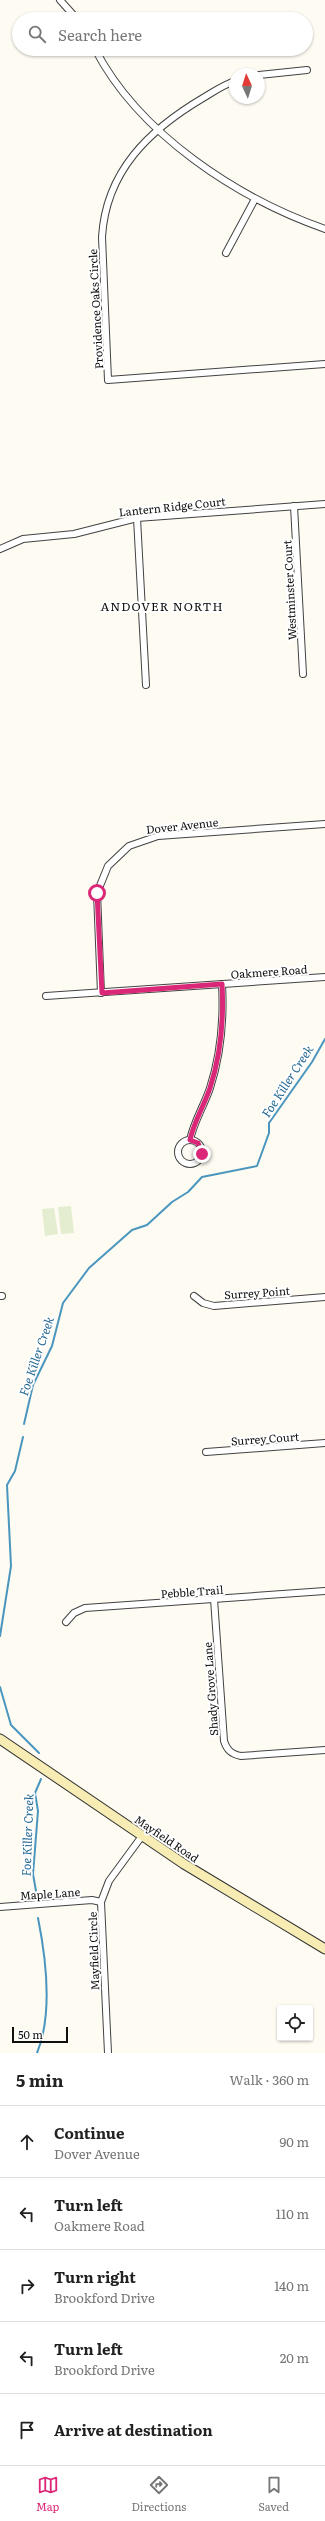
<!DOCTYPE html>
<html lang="en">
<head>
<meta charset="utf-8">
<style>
	body { margin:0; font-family:Literata,serif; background:#f2f2f2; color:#222 }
	.controls { position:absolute; right:12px; bottom:12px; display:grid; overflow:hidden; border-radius:4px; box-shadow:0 1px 3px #0004 }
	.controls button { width:36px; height:36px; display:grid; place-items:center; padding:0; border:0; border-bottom:1px solid #e0e0e0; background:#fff; color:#222; font:20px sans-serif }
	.compass { position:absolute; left:229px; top:68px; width:36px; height:36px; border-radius:50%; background:#fff; box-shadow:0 1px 3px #0004; rotate:356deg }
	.scale { position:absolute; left:12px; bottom:10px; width:56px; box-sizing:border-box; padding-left:4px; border:2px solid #0f0f0f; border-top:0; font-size:11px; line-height:14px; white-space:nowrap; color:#0f0f0f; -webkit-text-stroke:3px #fff; paint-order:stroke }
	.stop { position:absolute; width:12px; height:12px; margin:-9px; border:3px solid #db2777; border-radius:50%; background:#fff }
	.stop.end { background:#db2777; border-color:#fff; box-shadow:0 1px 4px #0008 }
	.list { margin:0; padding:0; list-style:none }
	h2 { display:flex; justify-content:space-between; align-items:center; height:52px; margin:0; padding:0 16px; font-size:17px }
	h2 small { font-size:13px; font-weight:400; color:#767676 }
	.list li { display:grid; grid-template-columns:26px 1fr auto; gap:12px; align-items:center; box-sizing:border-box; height:72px; padding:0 16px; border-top:1px solid #e0e0e0 }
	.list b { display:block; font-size:15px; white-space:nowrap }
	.list p { margin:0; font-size:13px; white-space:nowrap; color:#767676 }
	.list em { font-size:13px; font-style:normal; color:#767676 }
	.icon { flex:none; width:22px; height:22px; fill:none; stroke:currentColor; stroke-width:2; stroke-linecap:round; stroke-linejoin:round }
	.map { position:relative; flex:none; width:325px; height:2053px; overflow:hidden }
	.search { position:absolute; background:#fff; box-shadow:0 1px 3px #0004; left:12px; right:12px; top:12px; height:44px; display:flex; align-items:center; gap:10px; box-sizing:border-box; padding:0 14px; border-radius:22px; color:#767676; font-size:15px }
	.sheet { height:412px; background:#fff }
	nav { display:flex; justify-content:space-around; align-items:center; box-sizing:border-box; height:56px; border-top:1px solid #e0e0e0; background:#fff; font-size:11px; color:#767676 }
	nav a { display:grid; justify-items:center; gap:2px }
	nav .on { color:#db2777 }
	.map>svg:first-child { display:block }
	.pitch { fill:#e4edcf }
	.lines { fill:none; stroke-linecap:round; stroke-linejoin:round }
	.stream { stroke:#4a96bf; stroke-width:2 }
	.street-casing { stroke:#424242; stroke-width:8 }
	.secondary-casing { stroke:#313131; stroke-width:11 }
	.street { stroke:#fff; stroke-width:6 }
	.secondary { stroke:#f6ecb4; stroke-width:9 }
	.route { stroke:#db2777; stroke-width:5 }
	.labels { text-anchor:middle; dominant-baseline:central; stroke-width:4; stroke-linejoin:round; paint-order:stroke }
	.street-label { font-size:11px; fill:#0f0f0f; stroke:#fff }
	.neighbourhood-label { font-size:12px; letter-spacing:1px; fill:#0f0f0f; stroke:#fff }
	.water-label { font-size:12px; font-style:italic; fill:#256893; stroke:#fff }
</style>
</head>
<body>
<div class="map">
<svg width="325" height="2053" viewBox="0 0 325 2053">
	<rect width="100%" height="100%" fill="#fdfbf2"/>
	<g class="pitch">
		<polygon points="71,1206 74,1233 61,1234 58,1207"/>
		<polygon points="54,1208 58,1234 45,1236 42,1209"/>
	</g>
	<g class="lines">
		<g class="stream">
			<polyline points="24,1424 33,1385 52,1346 63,1303 89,1268 132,1230 147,1225 172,1202 188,1192 202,1177 257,1166 269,1133 269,1123 312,1062 325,1039"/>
			<polyline points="0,1636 11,1566 7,1485 15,1471 23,1437"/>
			<polyline points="0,1687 11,1725 39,1753"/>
			<polyline points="36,1891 33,1874 38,1811 35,1793 41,1779"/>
			<path d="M 37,2053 C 53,2014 46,1958 38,1918"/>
		</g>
		<defs>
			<g id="street">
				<polyline points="60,0 77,19"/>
				<path d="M 95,49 C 139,134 237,198 325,229"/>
				<polyline points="259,75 307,70"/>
				<path d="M 235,81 C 223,85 213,92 203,98 C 149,130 106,171 102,237 L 108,380 L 325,364"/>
				<polyline points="226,253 255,199"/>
				<polyline points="294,506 303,674"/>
				<polyline points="137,518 146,685"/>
				<polyline points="0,549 23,539 74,534 137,518 325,504"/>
				<polyline points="101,993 97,893 108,866 129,846 158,836 325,824"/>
				<polyline points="46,996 325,977"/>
				<circle cx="190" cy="1152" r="12"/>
				<path d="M 190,1140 C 194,1121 204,1106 210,1088 C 221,1054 224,1020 222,984"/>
				<polyline points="0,1296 2,1296"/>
				<polyline points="194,1296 203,1303 214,1306 325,1297"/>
				<polyline points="206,1452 325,1443"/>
				<path d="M 214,1599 L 224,1741 C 227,1750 231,1754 241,1756 L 325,1750"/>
				<polyline points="66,1622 74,1613 85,1608 325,1591"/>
				<polyline points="0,1907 92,1900 101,1902"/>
				<polyline points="108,2053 101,1902 109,1881 142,1836"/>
			</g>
			<polyline id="secondary" points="0,1739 184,1864 325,1949"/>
		</defs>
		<use href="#street" class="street-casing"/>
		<use href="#secondary" class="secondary-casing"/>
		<use href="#street" class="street"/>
		<use href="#secondary" class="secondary"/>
	</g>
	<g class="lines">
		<path class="route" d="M 97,893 L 102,993 L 222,984 C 224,1020 221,1054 210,1088 C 204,1106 194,1121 190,1140 L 198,1143 L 202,1154"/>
	</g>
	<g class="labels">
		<g class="street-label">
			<text transform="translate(95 309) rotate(-93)">Providence Oaks Circle</text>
			<text transform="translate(172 506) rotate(-6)">Lantern Ridge Court</text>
			<text transform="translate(289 590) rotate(-93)">Westminster Court</text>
			<text transform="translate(182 825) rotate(-6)">Dover Avenue</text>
			<text transform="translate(269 971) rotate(-4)">Oakmere Road</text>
			<text transform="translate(257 1292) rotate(-4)">Surrey Point</text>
			<text transform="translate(265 1438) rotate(-4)">Surrey Court</text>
			<text transform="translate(192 1591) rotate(-4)">Pebble Trail</text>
			<text transform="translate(210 1689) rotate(-94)">Shady Grove Lane</text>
			<text transform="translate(167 1838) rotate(34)">Mayfield Road</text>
			<text transform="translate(50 1893) rotate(-4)">Maple Lane</text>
			<text transform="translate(93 1951) rotate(-92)">Mayfield Circle</text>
		</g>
		<g class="neighbourhood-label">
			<text x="162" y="606">ANDOVER NORTH</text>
		</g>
		<g class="water-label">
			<text transform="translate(287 1081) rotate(-57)">Foe Killer Creek</text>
			<text transform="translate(36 1356) rotate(-71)">Foe Killer Creek</text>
			<text transform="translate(27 1835) rotate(-88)">Foe Killer Creek</text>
		</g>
	</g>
</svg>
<div class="controls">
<button><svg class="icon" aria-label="locate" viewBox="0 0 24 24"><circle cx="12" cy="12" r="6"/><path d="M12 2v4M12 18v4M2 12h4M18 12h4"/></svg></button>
</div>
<svg class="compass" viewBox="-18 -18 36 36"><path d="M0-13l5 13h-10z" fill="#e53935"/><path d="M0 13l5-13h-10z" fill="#767676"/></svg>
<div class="scale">50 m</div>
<div class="stop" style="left:97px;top:893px"></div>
<div class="stop end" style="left:202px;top:1154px"></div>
<div class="search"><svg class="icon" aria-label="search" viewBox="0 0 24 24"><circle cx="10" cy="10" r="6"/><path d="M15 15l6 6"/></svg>Search here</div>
</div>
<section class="sheet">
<h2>5 min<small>Walk · 360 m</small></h2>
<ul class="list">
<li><svg class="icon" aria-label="ahead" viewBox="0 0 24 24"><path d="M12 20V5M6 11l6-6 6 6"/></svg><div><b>Continue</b><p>Dover Avenue</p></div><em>90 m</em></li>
<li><svg class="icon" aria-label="left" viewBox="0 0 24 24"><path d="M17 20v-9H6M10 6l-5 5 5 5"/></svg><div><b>Turn left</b><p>Oakmere Road</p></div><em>110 m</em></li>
<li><svg class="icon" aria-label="right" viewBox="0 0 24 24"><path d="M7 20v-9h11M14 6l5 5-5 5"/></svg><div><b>Turn right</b><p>Brookford Drive</p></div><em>140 m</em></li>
<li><svg class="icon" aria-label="left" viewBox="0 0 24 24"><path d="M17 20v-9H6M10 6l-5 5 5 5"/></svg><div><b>Turn left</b><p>Brookford Drive</p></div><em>20 m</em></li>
<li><svg class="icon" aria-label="arrive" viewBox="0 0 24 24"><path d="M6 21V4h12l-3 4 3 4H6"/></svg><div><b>Arrive at destination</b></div></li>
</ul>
</section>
<nav>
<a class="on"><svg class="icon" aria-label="map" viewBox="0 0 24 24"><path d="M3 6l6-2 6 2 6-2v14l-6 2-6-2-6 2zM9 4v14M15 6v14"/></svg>Map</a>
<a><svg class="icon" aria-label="directions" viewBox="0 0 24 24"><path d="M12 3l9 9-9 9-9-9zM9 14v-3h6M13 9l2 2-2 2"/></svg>Directions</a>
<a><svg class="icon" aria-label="saved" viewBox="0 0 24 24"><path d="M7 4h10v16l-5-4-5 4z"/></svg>Saved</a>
</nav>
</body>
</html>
